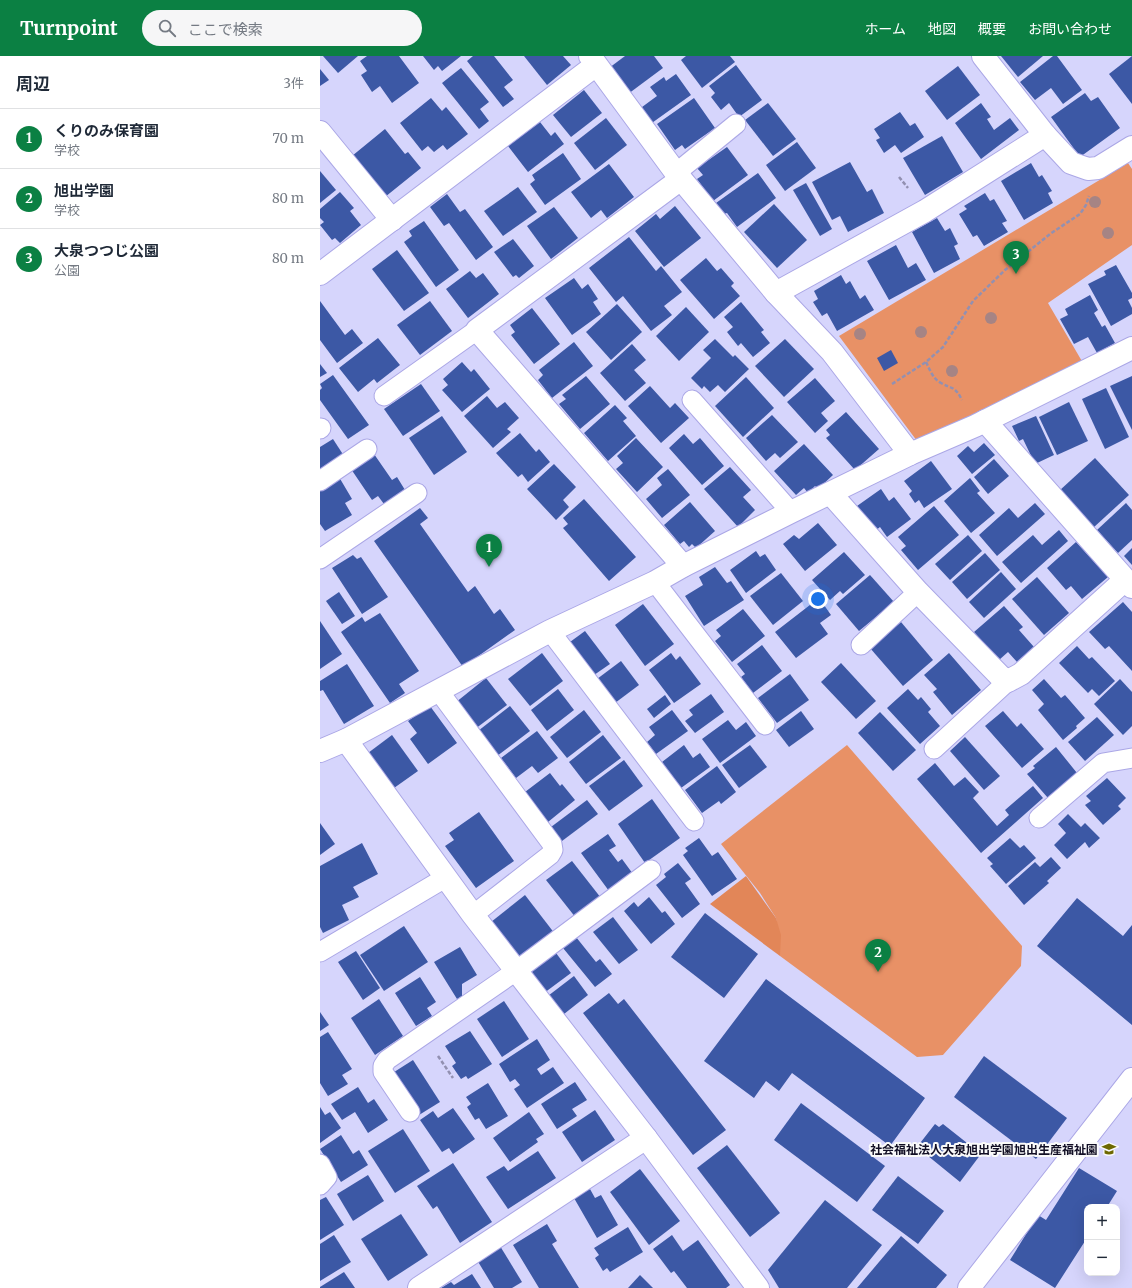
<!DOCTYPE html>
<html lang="ja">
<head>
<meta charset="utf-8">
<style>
	body { margin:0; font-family:Merriweather,"Noto Sans JP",serif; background:#f6f6f7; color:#1f2937 }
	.controls { position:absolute; right:12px; bottom:12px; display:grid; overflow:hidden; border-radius:8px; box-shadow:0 4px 16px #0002 }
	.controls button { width:36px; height:36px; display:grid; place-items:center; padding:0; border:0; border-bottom:1px solid #e0e1e3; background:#fff; color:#1f2937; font:20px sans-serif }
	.you { position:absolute; left:498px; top:543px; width:14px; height:14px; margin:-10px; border:3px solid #fff; border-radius:50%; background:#1a73e8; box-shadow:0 0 0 6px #1a73e833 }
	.badge { display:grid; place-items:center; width:26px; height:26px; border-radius:50%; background:#0b8043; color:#fff; font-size:13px; font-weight:700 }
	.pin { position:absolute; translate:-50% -33px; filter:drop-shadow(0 1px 2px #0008) }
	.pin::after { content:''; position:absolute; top:21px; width:14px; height:12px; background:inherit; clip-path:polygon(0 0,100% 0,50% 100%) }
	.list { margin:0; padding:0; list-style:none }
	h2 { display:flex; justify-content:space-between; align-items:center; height:52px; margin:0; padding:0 16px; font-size:17px }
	h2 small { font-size:13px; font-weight:400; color:#747a83 }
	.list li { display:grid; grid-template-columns:26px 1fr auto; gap:12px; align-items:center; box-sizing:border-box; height:60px; padding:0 16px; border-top:1px solid #e0e1e3 }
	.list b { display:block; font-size:15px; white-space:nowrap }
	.list p { margin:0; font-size:13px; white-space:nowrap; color:#747a83 }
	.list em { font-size:13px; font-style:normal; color:#747a83 }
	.icon { flex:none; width:22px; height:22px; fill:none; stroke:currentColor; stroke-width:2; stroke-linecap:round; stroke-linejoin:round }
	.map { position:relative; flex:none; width:812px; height:1232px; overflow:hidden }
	header { display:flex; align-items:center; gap:24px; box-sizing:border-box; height:56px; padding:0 20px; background:#0b8043; color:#fff }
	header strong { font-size:19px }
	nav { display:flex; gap:22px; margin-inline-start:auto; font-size:14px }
	.search { width:280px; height:36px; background:#f6f6f7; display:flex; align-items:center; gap:10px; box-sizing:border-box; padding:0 14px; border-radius:22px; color:#747a83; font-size:15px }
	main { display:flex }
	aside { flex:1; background:#fff }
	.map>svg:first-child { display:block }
	.green { fill:#e89166 }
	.forest { fill:#e28658 }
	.building { fill:#3c58a5 }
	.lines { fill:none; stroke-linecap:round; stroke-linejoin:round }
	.service-casing { stroke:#aba7e6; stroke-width:21 }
	.minor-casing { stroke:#aba7e6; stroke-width:24 }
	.path { stroke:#9290b1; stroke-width:2.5; stroke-dasharray:4 2; stroke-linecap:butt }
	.service { stroke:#fff; stroke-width:19 }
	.minor { stroke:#fff; stroke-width:22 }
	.tree { fill:#a68484 }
	.labels { text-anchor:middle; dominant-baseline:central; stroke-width:4; stroke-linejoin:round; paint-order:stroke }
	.poi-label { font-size:12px; font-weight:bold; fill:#110e24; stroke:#fafafa; text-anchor:end }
</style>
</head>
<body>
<header>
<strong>Turnpoint</strong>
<div class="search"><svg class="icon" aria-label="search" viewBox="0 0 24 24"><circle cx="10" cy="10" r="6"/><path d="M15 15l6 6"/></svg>ここで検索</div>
<nav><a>ホーム</a><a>地図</a><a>概要</a><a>お問い合わせ</a></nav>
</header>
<main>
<aside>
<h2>周辺<small>3件</small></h2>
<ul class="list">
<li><span class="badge">1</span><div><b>くりのみ保育園</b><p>学校</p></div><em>70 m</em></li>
<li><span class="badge">2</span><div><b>旭出学園</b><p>学校</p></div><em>80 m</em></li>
<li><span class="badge">3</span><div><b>大泉つつじ公園</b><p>公園</p></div><em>80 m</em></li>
</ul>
</aside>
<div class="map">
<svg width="812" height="1232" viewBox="0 0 812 1232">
	<rect width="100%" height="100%" fill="#d6d5fc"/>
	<g class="green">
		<polygon points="808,107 812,113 812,189 728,247 763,307 597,385 519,280"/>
		<polygon points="527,689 702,890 701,910 623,999 597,1001 460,900 456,862 440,837 401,788"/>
	</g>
	<polygon class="forest" points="426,820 456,862 461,879 460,900 390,848"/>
	<g class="building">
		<polygon points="3,0 38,0 18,17"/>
		<polygon points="47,0 79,0 99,27 72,47 60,30 52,36 41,19 47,15 40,5"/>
		<polygon points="103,0 141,0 122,15 118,10 114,14"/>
		<polygon points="153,0 174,0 193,24 184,31 194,43 183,51 147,5"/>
		<polygon points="204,0 243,0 251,9 227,29"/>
		<polygon points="305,0 334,0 343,12 308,38 289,12"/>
		<polygon points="366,0 410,0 415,6 382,32 361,4"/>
		<polygon points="681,0 723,0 698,21"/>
		<polygon points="733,0 737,0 762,34 743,48 731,32 715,44 700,26"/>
		<polygon points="812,0 812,48 789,18"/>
		<polygon points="416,9 442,44 419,61 409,47 401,54 391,41 395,37 389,30"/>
		<polygon points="638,10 660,39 627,64 605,35"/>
		<polygon points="141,12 169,46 160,53 169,65 159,73 122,27"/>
		<polygon points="0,13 9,24 0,30"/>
		<polygon points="356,18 371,39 329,69 318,54 337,40 330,31 344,21 346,25"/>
		<polygon points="264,34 282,57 251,81 233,59"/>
		<polygon points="765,37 771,45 778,41 800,72 760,101 731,61"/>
		<polygon points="111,42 122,55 126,51 148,78 127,94 123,89 114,96 108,90 102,95 80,67"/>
		<polygon points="374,42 395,72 365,93 362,89 355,94 337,68"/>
		<polygon points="448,47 476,83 453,100 425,64"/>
		<polygon points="661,47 671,61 667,63 674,74 690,62 699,74 661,103 635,67"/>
		<polygon points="580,56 590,70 595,67 604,81 581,97 575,89 564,97 556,84 560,82 554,73"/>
		<polygon points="286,62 307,89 275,114 254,87"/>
		<polygon points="220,66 231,80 235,76 244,88 208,116 188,90"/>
		<polygon points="65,73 85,98 88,96 101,112 65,141 32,100"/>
		<polygon points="622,80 643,116 605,139 583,102"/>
		<polygon points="477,86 496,112 465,135 446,109"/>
		<polygon points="407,91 428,119 393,145 377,123 383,119 377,112"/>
		<polygon points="243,97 261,123 225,149 210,128 215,124 212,119"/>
		<polygon points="530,106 547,136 552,133 564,157 528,176 520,160 512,164 492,126"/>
		<polygon points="711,107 719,121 722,119 732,135 728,137 733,147 704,164 681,125"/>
		<polygon points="289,108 314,141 287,162 281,154 271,162 251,136"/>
		<polygon points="0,115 16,134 0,147"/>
		<polygon points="438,117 456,142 417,171 407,157 404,158 396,147"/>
		<polygon points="486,127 512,173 500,180 473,134"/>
		<polygon points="198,131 217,156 183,180 164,155"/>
		<polygon points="20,136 34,152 30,155 41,169 20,187 15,182 12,184 0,169 4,166 0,162 0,153"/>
		<polygon points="665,137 670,145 674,143 687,165 682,167 688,176 664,190 657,179 653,181 639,158 647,153 644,150"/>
		<polygon points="127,138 140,156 145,153 173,191 156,204 129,167 124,170 110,151"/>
		<polygon points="454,148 487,184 457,212 424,176"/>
		<polygon points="355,150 381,182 344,211 315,175 336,158 340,163"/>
		<polygon points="234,151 258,182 231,203 207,170"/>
		<polygon points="617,162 625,175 630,172 638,188 634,190 640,203 614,217 592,176"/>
		<polygon points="104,165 139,214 116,231 84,186 92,180 89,175"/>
		<polygon points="309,181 336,215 341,210 362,236 344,250 352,259 331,275 303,240 296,246 269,212"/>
		<polygon points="193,183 214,210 199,222 196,219 193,221 174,196"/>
		<polygon points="576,189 588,212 596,207 606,224 569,244 547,205"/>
		<polygon points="77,194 109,237 84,255 52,213"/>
		<polygon points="386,202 397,215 401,212 414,227 411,230 420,240 394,263 360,224"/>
		<polygon points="796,209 812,237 812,242 808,244 812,252 812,258 791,270 768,228 786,219 784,215"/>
		<polygon points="150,215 156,222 163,217 179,238 148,262 126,233"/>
		<polygon points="521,219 526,228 530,225 540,243 545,239 554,254 517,275 507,257 502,260 493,246 498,243 494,235"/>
		<polygon points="254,222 262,233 268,228 278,243 273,246 281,258 252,279 225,242"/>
		<polygon points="770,239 778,254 774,257 782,271 785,269 795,287 777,297 768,281 754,288 740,263 748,259 745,253"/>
		<polygon points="0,245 25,279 32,273 43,287 17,307 0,284"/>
		<polygon points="110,245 132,275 100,299 77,269"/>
		<polygon points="421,246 444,274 441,276 450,287 433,301 421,287 418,290 407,276 413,271 404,261"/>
		<polygon points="297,248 322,276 291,304 266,276"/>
		<polygon points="366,251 389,276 359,305 336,280"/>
		<polygon points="212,252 240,288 214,308 191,279 195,276 190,269"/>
		<polygon points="58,282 80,309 57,327 54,323 38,336 19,312"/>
		<polygon points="395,283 413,301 415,299 429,313 405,336 398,329 390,336 384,330 382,333 371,322 391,302 383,294"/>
		<polygon points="465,283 494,313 464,341 435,310"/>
		<polygon points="254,286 273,310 232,342 218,324 223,319 219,314"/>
		<polygon points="312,288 326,304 314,314 326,327 305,345 280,317"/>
		<polygon points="571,294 578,307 564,315 557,302"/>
		<polygon points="142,306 151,316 154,313 170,333 142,356 122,334 128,329 123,323"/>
		<polygon points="0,308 7,317 0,321"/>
		<polygon points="13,319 49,369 28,383 0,344 0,334 2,332 0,328"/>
		<polygon points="266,320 290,348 260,373 239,348 246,343 242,339"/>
		<polygon points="812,320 812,374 790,330"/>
		<polygon points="426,321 454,352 423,381 395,350"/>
		<polygon points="495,322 515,345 501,357 508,365 495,377 467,346"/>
		<polygon points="101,328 120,355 83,380 64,353"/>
		<polygon points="330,330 350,352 355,347 369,362 341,387 308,350"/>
		<polygon points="786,332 809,381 785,393 762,343"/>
		<polygon points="167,340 177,352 185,346 199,362 187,373 191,376 173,392 144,360"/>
		<polygon points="749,346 768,385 737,399 719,361"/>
		<polygon points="295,349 307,362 303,365 316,380 288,405 264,377"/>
		<polygon points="526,356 559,393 535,414 506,382 510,379 506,374"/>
		<polygon points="452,359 478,386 460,402 455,397 446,405 426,382"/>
		<polygon points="122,360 147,396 114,419 89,382"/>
		<polygon points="716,360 734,399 715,408 703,383 699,385 692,370"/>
		<polygon points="200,377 216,396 219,393 230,406 208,426 202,418 198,421 176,397"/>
		<polygon points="364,378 373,388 380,382 404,410 382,429 349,392"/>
		<polygon points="316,382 343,411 317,436 296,413 303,407 297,400"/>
		<polygon points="13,383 24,400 0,415 0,391"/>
		<polygon points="664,387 675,399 652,418 637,400 648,390 654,396"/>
		<polygon points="484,388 513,419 498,433 495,430 488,437 484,432 476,439 454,415"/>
		<polygon points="54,398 72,424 77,421 85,434 64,448 58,440 52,444 31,413"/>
		<polygon points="775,402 809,439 773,472 739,435"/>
		<polygon points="674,403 689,420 668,438 654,421"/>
		<polygon points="611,405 632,433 604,452 599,444 595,447 589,438 592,435 584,425"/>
		<polygon points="234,408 256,431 243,444 249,451 236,464 207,433"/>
		<polygon points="410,411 431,434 423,441 435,454 418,471 384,433"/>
		<polygon points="348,413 370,439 342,462 326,443 342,429 337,422"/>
		<polygon points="19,421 32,443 25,447 32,459 5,475 0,468 0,432"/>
		<polygon points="650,422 660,435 657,437 675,457 651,477 624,445"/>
		<polygon points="561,433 569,445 574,441 591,463 567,481 560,471 555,475 537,450"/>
		<polygon points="264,443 316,501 289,525 243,472 248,468 243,462"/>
		<polygon points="370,446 395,475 376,492 372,488 369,491 364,485 360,488 344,469"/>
		<polygon points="715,447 725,458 677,500 659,479 689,452 698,462"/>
		<polygon points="806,447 812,454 812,484 798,497 777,474"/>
		<polygon points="614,450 639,479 598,514 581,494 586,490 578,481"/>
		<polygon points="100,452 108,462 100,468 148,536 155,530 174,558 180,553 195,574 143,611 54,485"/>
		<polygon points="498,467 517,489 485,515 463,488 474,479 479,483"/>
		<polygon points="739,474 748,485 701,527 682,506 713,479 722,489"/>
		<polygon points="648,479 662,495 630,524 615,508"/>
		<polygon points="756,486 788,521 762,543 751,530 746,534 727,512"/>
		<polygon points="812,492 812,509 804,500"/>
		<polygon points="436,495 440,501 445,498 456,514 426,537 410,514"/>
		<polygon points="524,496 545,519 523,538 520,535 510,544 492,524"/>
		<polygon points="665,497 680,514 647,543 632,526"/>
		<polygon points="33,499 37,503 41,501 68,541 42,558 12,512"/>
		<polygon points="395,511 407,527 411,525 424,544 384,570 365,540 383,529 379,521"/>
		<polygon points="681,516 696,533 664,562 649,546"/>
		<polygon points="461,517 483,545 453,569 430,540"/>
		<polygon points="550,519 574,546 539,575 516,548"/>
		<polygon points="717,521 749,557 724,579 692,543"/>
		<polygon points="19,536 35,560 22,568 6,545"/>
		<polygon points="499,542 511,559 500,567 508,578 476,602 455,576"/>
		<polygon points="803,546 812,556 812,615 789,590 785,593 769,576"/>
		<polygon points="323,548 354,588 325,610 295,569"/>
		<polygon points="684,550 703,571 699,574 714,591 697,606 688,596 679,604 654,576"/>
		<polygon points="423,553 445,580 412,606 395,585 401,580 396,574"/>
		<polygon points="60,557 99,615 79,628 85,637 70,647 21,576 42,561 45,566"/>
		<polygon points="0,565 22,598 0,613"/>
		<polygon points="581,566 613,604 583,630 550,592"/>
		<polygon points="265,575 290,608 274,619 250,586"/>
		<polygon points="442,589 462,615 433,637 421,621 425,618 417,608"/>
		<polygon points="757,590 769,603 772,601 795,625 779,640 772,633 768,637 739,607"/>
		<polygon points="222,597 243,625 210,650 188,623"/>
		<polygon points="351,597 356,604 360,600 381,628 354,647 329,614"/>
		<polygon points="629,597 661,634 632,659 613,636 617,633 604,619"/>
		<polygon points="301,605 319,629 295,647 277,623"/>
		<polygon points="521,607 556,645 536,663 501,626"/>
		<polygon points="27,608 54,650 24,668 3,634 0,635 0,625"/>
		<polygon points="470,618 489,644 457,667 438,642"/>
		<polygon points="166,622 187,649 155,673 135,647"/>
		<polygon points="724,623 741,642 745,639 765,662 756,670 757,672 743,684 718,654 724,648 712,634"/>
		<polygon points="800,623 812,636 812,670 803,679 774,648"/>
		<polygon points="238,633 254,654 227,675 211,654"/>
		<polygon points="588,633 598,644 601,641 611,653 608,656 620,670 600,688 567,652"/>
		<polygon points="391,638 404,656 375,677 365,665 373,659 369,654"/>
		<polygon points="345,639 351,648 334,662 327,653"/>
		<polygon points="110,650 137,687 108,708 90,683 97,677 88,665"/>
		<polygon points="190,650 210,675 177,700 158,675"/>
		<polygon points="264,654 281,676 247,702 230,681"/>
		<polygon points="352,654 368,675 336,698 327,686 335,679 329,671"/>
		<polygon points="481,655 494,673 469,691 456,674"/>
		<polygon points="683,655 697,671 701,667 724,693 702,712 665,670"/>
		<polygon points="560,656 596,694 573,715 538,677"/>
		<polygon points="777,661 794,679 765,705 748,686"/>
		<polygon points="408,664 416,674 426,666 436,680 400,707 382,683"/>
		<polygon points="217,675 238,702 218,717 212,710 196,722 181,702"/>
		<polygon points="72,679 98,715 74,732 48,697"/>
		<polygon points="283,679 301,702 266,728 249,706"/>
		<polygon points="645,681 680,720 664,734 630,695"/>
		<polygon points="364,689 373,702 380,697 390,711 361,732 342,706"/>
		<polygon points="430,689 447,711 419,732 402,709"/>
		<polygon points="736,691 757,717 728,742 707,718 715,712 713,710"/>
		<polygon points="304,704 323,730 289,755 269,730"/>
		<polygon points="615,707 634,730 645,721 659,736 653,742 677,770 689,759 685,754 713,730 723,742 661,797 597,723"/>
		<polygon points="397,710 416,736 401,748 399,745 382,757 365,734"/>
		<polygon points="230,717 240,730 242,728 255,744 228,766 205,736"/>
		<polygon points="787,722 806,742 798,750 801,753 783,769 765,749 771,745 766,740"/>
		<polygon points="332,743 360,782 325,807 298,768"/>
		<polygon points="267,744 278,758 242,785 231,771"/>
		<polygon points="159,756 194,805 156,832 125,790 134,784 129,777"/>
		<polygon points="748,758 761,771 765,767 780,782 769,792 765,786 747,803 734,789 746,777 738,768"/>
		<polygon points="0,767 15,788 0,799"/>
		<polygon points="288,778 296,790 289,794 298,806 302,803 313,818 289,835 261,797"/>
		<polygon points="379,782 392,800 398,796 417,823 392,840 363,799 368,795 365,792"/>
		<polygon points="690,782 700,792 704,789 716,802 686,828 670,810 673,808 667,802"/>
		<polygon points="42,787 58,818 33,831 39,841 22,849 29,864 3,877 0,871 0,810"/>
		<polygon points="731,801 741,812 727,825 729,827 704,849 688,830 715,806 720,811"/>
		<polygon points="252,805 281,842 256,862 226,824"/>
		<polygon points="358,807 371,823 365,827 380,848 362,862 336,829 346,821 344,818"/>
		<polygon points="205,839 235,878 200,905 171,866"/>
		<polygon points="329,841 342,857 345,855 355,868 331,888 304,855 314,846 318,851"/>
		<polygon points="757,842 803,880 812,869 812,969 717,890"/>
		<polygon points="385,857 438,898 404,942 351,901"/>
		<polygon points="293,861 318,894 299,908 273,876"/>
		<polygon points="84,870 108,906 64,935 40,899"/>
		<polygon points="256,881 276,906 280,903 292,918 275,931 243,892"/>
		<polygon points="140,891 157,919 142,928 142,940 137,943 114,906"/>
		<polygon points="36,895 60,932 43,944 18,906"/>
		<polygon points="236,897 251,917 220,940 205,920"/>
		<polygon points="254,920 268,939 239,962 224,943"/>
		<polygon points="100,921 116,946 107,952 112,960 96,970 75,937"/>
		<polygon points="446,923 605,1042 570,1090 472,1017 459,1035 446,1025 434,1042 384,1005"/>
		<polygon points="289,937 298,948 304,943 406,1074 373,1099 263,957"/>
		<polygon points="59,943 83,980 55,999 31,962"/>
		<polygon points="184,945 209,983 182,1001 157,963"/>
		<polygon points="0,956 9,969 0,975"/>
		<polygon points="150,975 172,1008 148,1023 146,1020 141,1023 132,1010 136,1007 125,990"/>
		<polygon points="8,976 32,1013 22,1019 28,1028 8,1040 0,1027 0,981"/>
		<polygon points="217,983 230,1004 217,1013 221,1019 233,1011 244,1027 207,1052 194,1033 200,1029 195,1023 190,1026 179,1008"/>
		<polygon points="664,1000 747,1062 716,1103 634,1041"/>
		<polygon points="93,1004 120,1046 99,1059 71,1018"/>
		<polygon points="255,1026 267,1044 252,1053 257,1060 237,1073 221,1048"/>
		<polygon points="168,1027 188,1060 166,1073 159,1062 155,1064 147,1051 151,1048 146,1041"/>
		<polygon points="38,1031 48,1047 54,1043 68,1064 48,1077 35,1056 22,1064 11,1048"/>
		<polygon points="481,1047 565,1110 537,1146 454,1084"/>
		<polygon points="0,1051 5,1059 10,1056 21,1072 0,1087"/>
		<polygon points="133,1052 155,1083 133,1098 129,1092 122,1096 100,1064 113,1055 118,1062"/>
		<polygon points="275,1054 295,1084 262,1106 242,1076"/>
		<polygon points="209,1056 224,1078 216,1083 218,1086 190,1106 173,1082"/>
		<polygon points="615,1068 619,1071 623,1068 661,1098 640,1126 597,1091"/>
		<polygon points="83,1073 110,1115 75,1137 48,1095"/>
		<polygon points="21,1079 33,1098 39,1094 48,1109 21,1126 0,1093"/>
		<polygon points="407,1089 460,1157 430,1181 377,1112"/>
		<polygon points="218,1095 236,1122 188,1153 166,1121 184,1110 188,1115"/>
		<polygon points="133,1107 172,1166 140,1187 117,1150 113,1153 97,1130"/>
		<polygon points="759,1112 797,1135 787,1151 767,1151 767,1182 735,1232 690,1204 718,1159 726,1164"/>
		<polygon points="320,1113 360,1165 329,1189 290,1136"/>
		<polygon points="48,1119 64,1145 33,1165 17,1138"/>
		<polygon points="578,1120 624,1155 598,1188 552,1154"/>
		<polygon points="270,1133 275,1142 281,1139 298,1169 277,1182 254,1142"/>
		<polygon points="6,1141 24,1169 0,1184 0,1144"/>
		<polygon points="505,1144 562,1189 527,1232 459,1232 448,1214"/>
		<polygon points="81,1158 108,1199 68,1225 41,1183"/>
		<polygon points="227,1168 237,1185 232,1188 259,1232 219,1232 193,1189"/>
		<polygon points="308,1171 323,1196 290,1216 287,1212 283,1215 275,1202 279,1199 274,1192"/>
		<polygon points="14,1179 31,1206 0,1225 0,1188"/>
		<polygon points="352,1179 363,1195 378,1184 410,1229 406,1232 367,1232 354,1215 351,1217 333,1193"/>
		<polygon points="581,1180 627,1219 616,1232 537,1232"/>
		<polygon points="180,1190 202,1226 192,1232 174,1232 157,1204"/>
		<polygon points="24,1216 35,1232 0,1232 0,1231"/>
		<polygon points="152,1218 161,1232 121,1232 131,1226 134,1229"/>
		<polygon points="320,1219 333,1232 308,1232"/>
	</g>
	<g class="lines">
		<defs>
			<g id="service">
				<polyline points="356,117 416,68"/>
				<polyline points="64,340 157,274"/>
				<polyline points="372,344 471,456"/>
				<polyline points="0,373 1,372"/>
				<polyline points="0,425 47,393"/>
				<polyline points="0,503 97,437"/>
				<polyline points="335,526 445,669"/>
				<polyline points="230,575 374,765"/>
				<polyline points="541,589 598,536"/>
				<polyline points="118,634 232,788 233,794 230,799 153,859"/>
				<polyline points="614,693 688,625"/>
				<polyline points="719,762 783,707 812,702"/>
				<polyline points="0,896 125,822"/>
				<polyline points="90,1056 63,1016 63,1010 67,1004 196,915 331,814"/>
				<polyline points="0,1108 7,1121 0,1129"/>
			</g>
			<g id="minor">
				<polyline points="270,0 356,117 456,237 512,296 590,398"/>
				<polyline points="663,0 725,79 751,107 768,113 778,112 812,91"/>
				<polyline points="0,76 72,164"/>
				<polyline points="361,123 157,274 363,510"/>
				<polyline points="0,218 276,9"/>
				<polyline points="456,237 605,155 725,79"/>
				<polyline points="665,365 812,531"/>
				<polyline points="511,438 598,536 680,620 688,625 701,618 805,524"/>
				<polyline points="26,684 153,859 326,1082 438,1232"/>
				<polyline points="0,695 26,684 230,575 335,526 363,510 471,456 590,398 655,370 812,292"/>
				<polyline points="99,1232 326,1082"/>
				<polyline points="649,1232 812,1023"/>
			</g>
		</defs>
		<use href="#service" class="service-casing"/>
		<use href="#minor" class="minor-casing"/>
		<g class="path">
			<polyline points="579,121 588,132"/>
			<path d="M 606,306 C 610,314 613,323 621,327 C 632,333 635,330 642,344"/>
			<polyline points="572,328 606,306 623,291 653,245 685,214 730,178 760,158 766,149 769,140"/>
			<polyline points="118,1000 133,1022"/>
		</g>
		<use href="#service" class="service"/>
		<use href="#minor" class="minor"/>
	</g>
	<g class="tree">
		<circle cx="775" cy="146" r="6"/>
		<circle cx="788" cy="177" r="6"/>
		<circle cx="671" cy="262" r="6"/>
		<circle cx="601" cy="276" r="6"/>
		<circle cx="540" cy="278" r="6"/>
		<circle cx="632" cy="315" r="6"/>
	</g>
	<defs>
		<symbol id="school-bare" viewBox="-9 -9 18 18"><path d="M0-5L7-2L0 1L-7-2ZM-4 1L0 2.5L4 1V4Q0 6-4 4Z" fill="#6d6801" stroke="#fafafa" stroke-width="2.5" paint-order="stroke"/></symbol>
	</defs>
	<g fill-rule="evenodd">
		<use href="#school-bare" x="779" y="1083" width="20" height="20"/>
	</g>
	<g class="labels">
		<g class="poi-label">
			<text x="778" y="1093">社会福祉法人大泉旭出学園旭出生産福祉園</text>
		</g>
	</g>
</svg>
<div class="controls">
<button>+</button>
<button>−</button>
</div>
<div class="you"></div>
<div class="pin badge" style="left:169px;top:511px">1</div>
<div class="pin badge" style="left:558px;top:916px">2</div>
<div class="pin badge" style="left:696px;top:218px">3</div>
</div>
</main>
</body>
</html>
